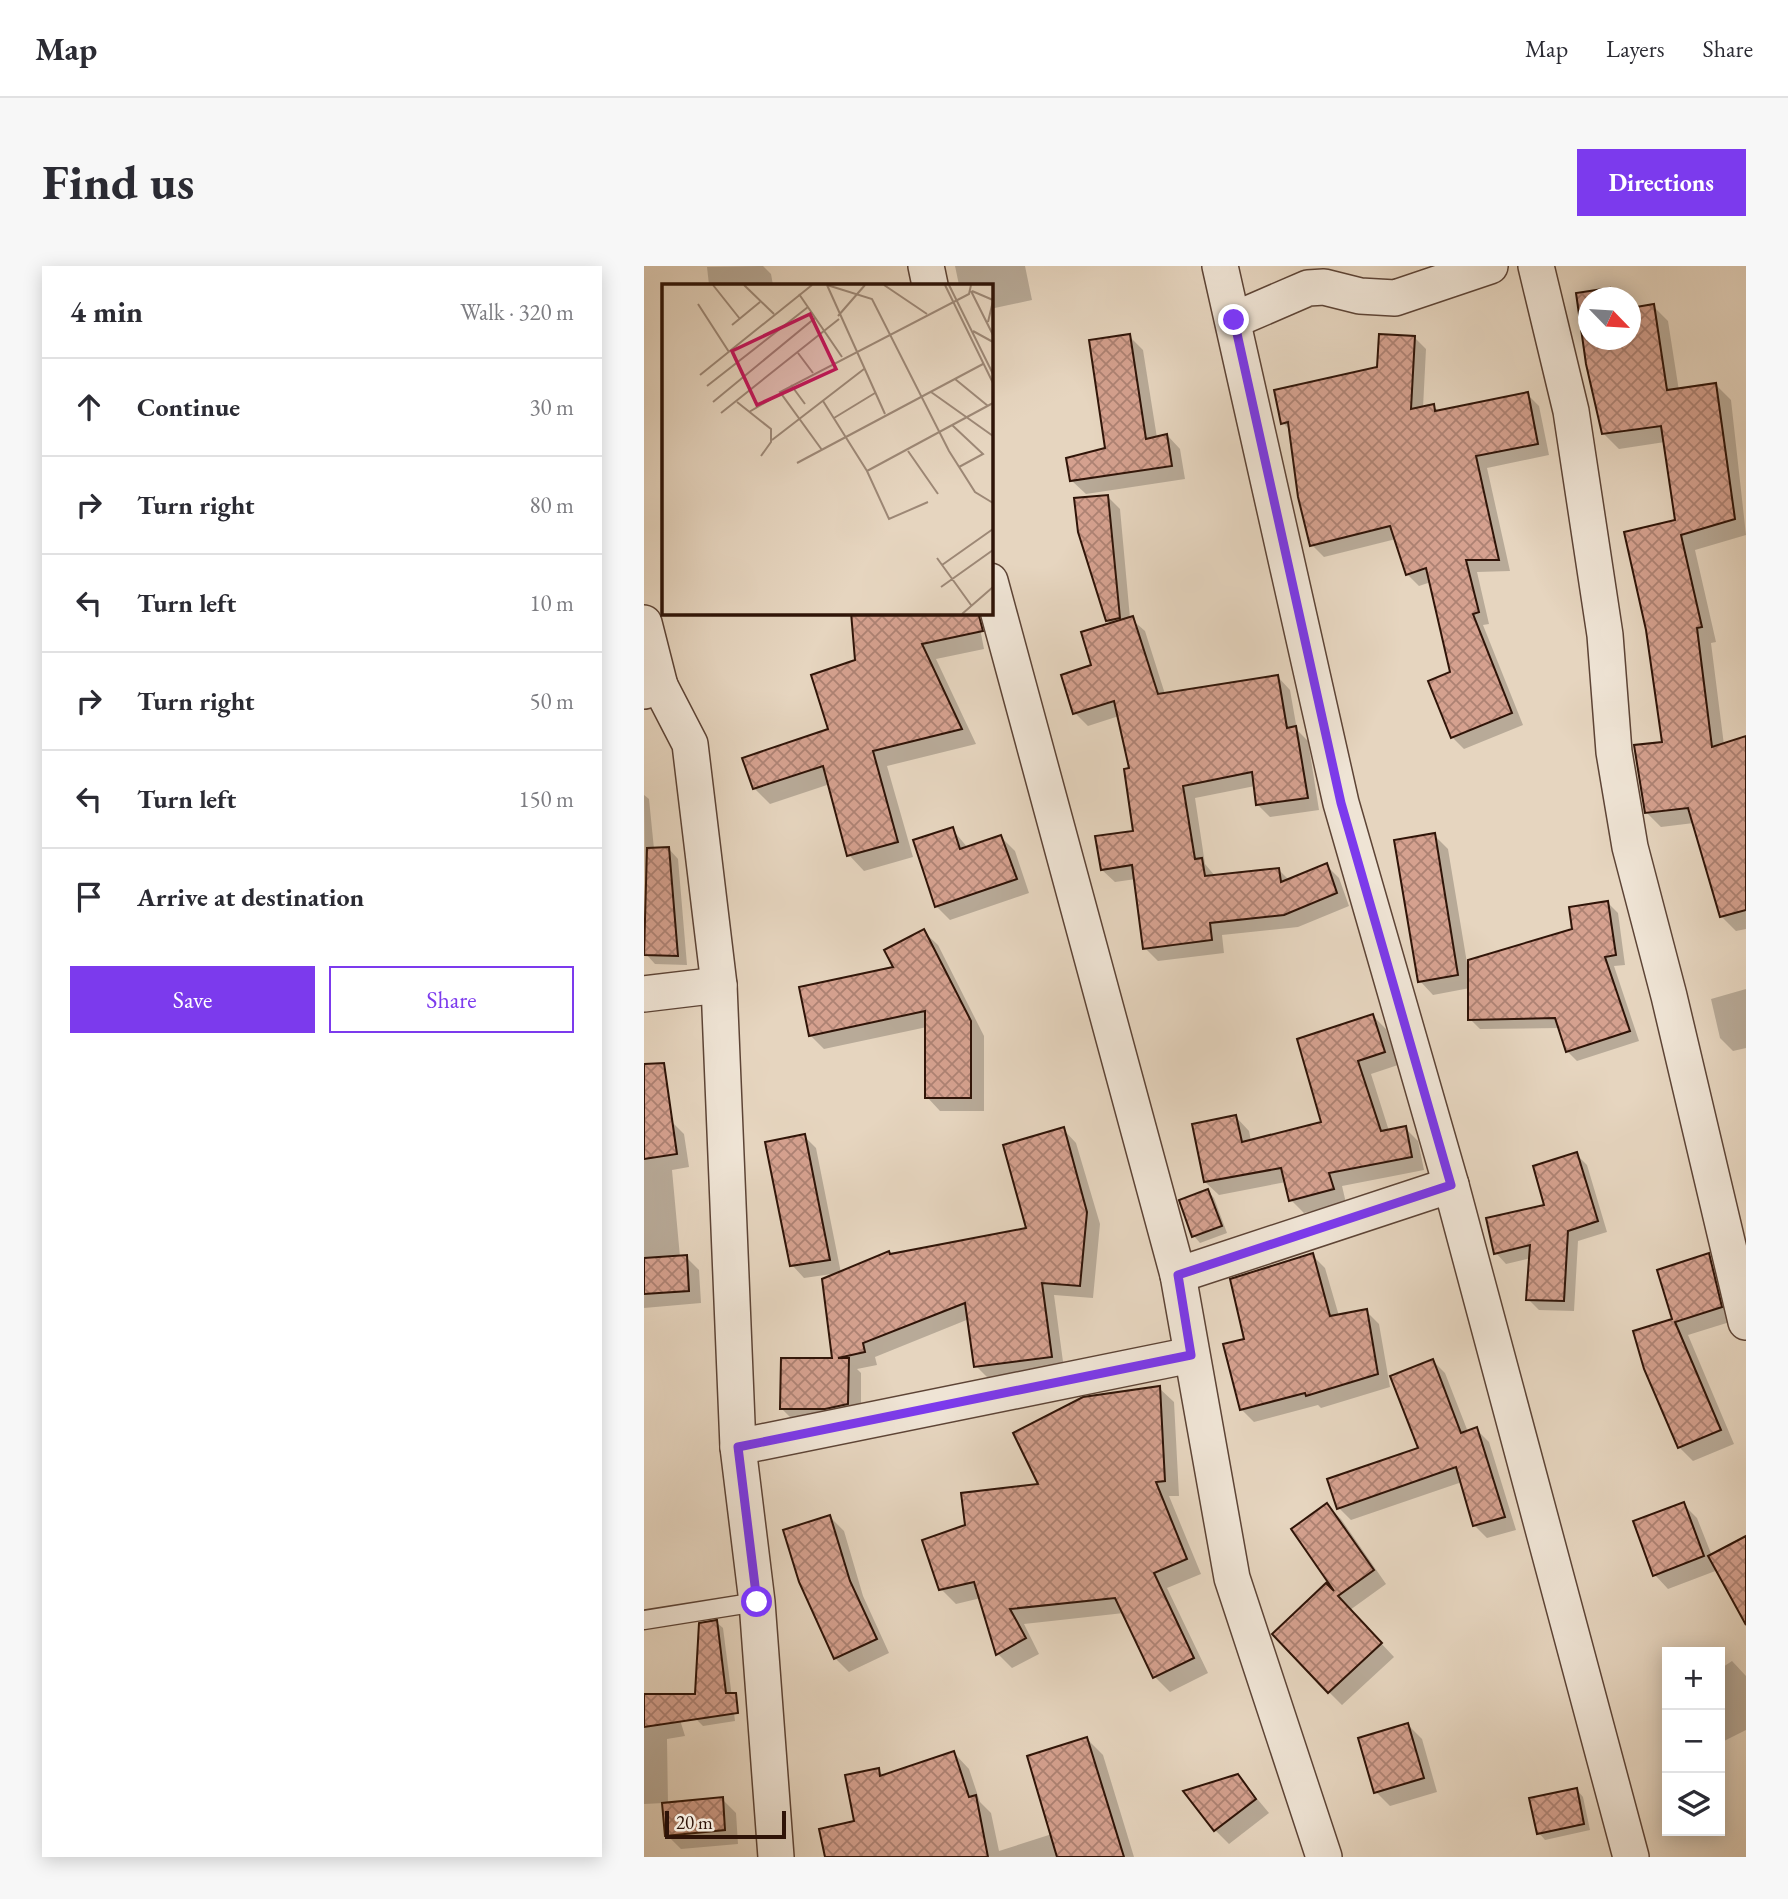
<!DOCTYPE html>
<html lang="en">
<head>
<meta charset="utf-8">
<style>
	body { margin:0; font-family:"EB Garamond",serif; background:#f7f7f7; color:#2b2b33 }
	.controls { position:absolute; right:21px; bottom:21px; display:grid; overflow:hidden; border-radius:0px; box-shadow:0 4px 18px #0003 }
	.controls button { width:63px; height:63px; display:grid; place-items:center; padding:0; border:0; border-bottom:2px solid #e1e1e2; background:#fff; color:#2b2b33; font:35px sans-serif }
	.compass { position:absolute; left:934px; top:21px; width:63px; height:63px; border-radius:50%; background:#fff; box-shadow:0 4px 18px #0003; rotate:115deg }
	.scale { position:absolute; left:21px; bottom:18px; width:121px; box-sizing:border-box; padding-left:7px; border:4px solid #2f1408; border-top:0; font-size:19px; line-height:24px; white-space:nowrap; color:#2f1408; -webkit-text-stroke:5px #efe4d5; paint-order:stroke }
	.stop { position:absolute; width:21px; height:21px; margin:-16px; border:5px solid #7c3aed; border-radius:50%; background:#fff }
	.stop.end { background:#7c3aed; border-color:#fff; box-shadow:0 2px 7px #0008 }
	.list { margin:0; padding:0; list-style:none }
	h2 { display:flex; justify-content:space-between; align-items:center; height:91px; margin:0; padding:0 28px; font-size:30px }
	h2 small { font-size:23px; font-weight:400; color:#7c7c81 }
	.list li { display:grid; grid-template-columns:46px 1fr auto; gap:21px; align-items:center; box-sizing:border-box; height:98px; padding:0 28px; border-top:2px solid #e1e1e2 }
	.list b { display:block; font-size:26px; white-space:nowrap }
	.list em { font-size:23px; font-style:normal; color:#7c7c81 }
	.actions { display:flex; gap:14px; padding:21px 28px }
	.actions a { flex:1; padding:16px 0; border:2px solid #7c3aed; border-radius:0px; text-align:center; font-size:24px; color:#7c3aed }
	.actions .main { background:#7c3aed; color:#fff }
	.icon { flex:none; width:38px; height:38px; fill:none; stroke:currentColor; stroke-width:2; stroke-linecap:round; stroke-linejoin:round }
	.map { position:relative; flex:none; width:1102px; height:1591px; overflow:hidden; border-radius:0px }
	header { display:flex; align-items:center; gap:42px; box-sizing:border-box; height:98px; padding:0 35px; background:#fff; border-bottom:2px solid #e1e1e2 }
	header strong { font-size:33px }
	nav { display:flex; gap:38px; margin-inline-start:auto; font-size:24px }
	.intro { display:flex; align-items:center; justify-content:space-between; box-sizing:border-box; height:168px; padding:0 42px }
	h1 { margin:0; font-size:49px }
	.button { padding:18px 32px; border-radius:0px; background:#7c3aed; color:#fff; font-size:24px; font-weight:700 }
	main { display:flex; gap:42px; padding:0 42px }
	aside { flex:1; background:#fff; border-radius:0px; box-shadow:0 4px 18px #0003 }
	.map>svg:first-child { display:block }
	.shadow { fill:#0003 }
	.building { fill:url(#building-cross-hatch); stroke:#2f1408; stroke-width:2 }
	.lines { fill:none; stroke-linecap:round; stroke-linejoin:round }
	.service-casing { stroke:#5d4436; stroke-width:21 }
	.minor-casing { stroke:#5d4436; stroke-width:38 }
	.service { stroke:#efe4d5; stroke-width:18 }
	.minor { stroke:#efe4d5; stroke-width:35 }
	.route { stroke:#7c3aed; stroke-width:9 }
	.inset-road { fill:none; stroke:#9d8876; stroke-width:2 }
	.view { fill:#c2185b; fill-opacity:0.15; stroke:#c2185b; stroke-width:3.5 }
	.inset-edge { fill:none; stroke:#2f1408; stroke-width:3.5 }
</style>
</head>
<body>
<header>
<strong>Map</strong>
<nav><a>Map</a><a>Layers</a><a>Share</a></nav>
</header>
<div class="intro"><h1>Find us</h1><a class="button">Directions</a></div>
<main>
<aside>
<h2>4 min<small>Walk · 320 m</small></h2>
<ul class="list">
<li><svg class="icon" aria-label="ahead" viewBox="0 0 24 24"><path d="M12 20V5M6 11l6-6 6 6"/></svg><div><b>Continue</b></div><em>30 m</em></li>
<li><svg class="icon" aria-label="right" viewBox="0 0 24 24"><path d="M7 20v-9h11M14 6l5 5-5 5"/></svg><div><b>Turn right</b></div><em>80 m</em></li>
<li><svg class="icon" aria-label="left" viewBox="0 0 24 24"><path d="M17 20v-9H6M10 6l-5 5 5 5"/></svg><div><b>Turn left</b></div><em>10 m</em></li>
<li><svg class="icon" aria-label="right" viewBox="0 0 24 24"><path d="M7 20v-9h11M14 6l5 5-5 5"/></svg><div><b>Turn right</b></div><em>50 m</em></li>
<li><svg class="icon" aria-label="left" viewBox="0 0 24 24"><path d="M17 20v-9H6M10 6l-5 5 5 5"/></svg><div><b>Turn left</b></div><em>150 m</em></li>
<li><svg class="icon" aria-label="arrive" viewBox="0 0 24 24"><path d="M6 21V4h12l-3 4 3 4H6"/></svg><div><b>Arrive at destination</b></div></li>
</ul>
<div class="actions"><a class="main">Save</a><a>Share</a></div>
</aside>
<div class="map">
<svg width="1102" height="1591" viewBox="0 0 1102 1591">
	<defs>
		<pattern id="building-cross-hatch" width="8" height="8" patternUnits="userSpaceOnUse" patternTransform="scale(1.75)"><rect width="8" height="8" fill="#d5a18f"/><path d="M0 0l8 8M0 8l8-8" fill="none" stroke="#ad8273"/></pattern>
	</defs>
	<rect width="100%" height="100%" fill="#e6d5bf"/>
	<filter id="stains"><feTurbulence type="fractalNoise" baseFrequency=".00286" numOctaves="4"/><feColorMatrix values="0 0 0 0 .2 0 0 0 0 .09 0 0 0 0 .02 0 0 0 .5 -.17"/></filter>
	<radialGradient id="worn" r=".72"><stop offset=".6" stop-color="#630" stop-opacity="0"/><stop offset="1" stop-color="#630" stop-opacity=".3"/></radialGradient>
	<g class="shadow">
		<polygon points="119,0 127,8 129,19 65,19 63,1"/>
		<polygon points="311,0 381,0 388,34 346,43 346,19 315,19"/>
		<polygon points="965,24 973,32 944,32 944,74 986,74 1009,40 1024,55 1035,125 1072,119 1087,134 1102,269 1051,284 1072,376 1067,377 1080,479 1102,472 1102,663 1092,665 1077,650 1050,557 1017,561 1002,546 1020,477 1033,255 1021,176 975,183 960,168 934,29"/>
		<polygon points="485,70 499,84 513,172 523,169 536,183 541,213 442,228 428,215 463,184"/>
		<polygon points="770,71 782,83 779,142 789,140 796,146 883,128 895,140 905,189 843,202 866,305 833,306 845,358 839,359 879,459 820,483 808,471 808,407 787,316 775,320 763,308 752,273 680,291 668,279 647,165 639,157 735,103"/>
		<polygon points="464,231 476,243 486,352 501,365 521,428 634,411 646,424 653,464 664,475 675,544 626,551 613,538 611,520 551,532 561,598 571,610 635,604 645,614 682,599 695,612 705,640 654,661 578,669 580,687 514,695 501,682 492,613 471,616 458,604 491,566 487,504 475,450 444,460 431,447 419,410 449,400 468,358 463,354"/>
		<polygon points="333,347 340,383 292,393 332,478 243,500 269,591 220,605 205,589 186,518 126,538 110,522 186,465 213,396"/>
		<polygon points="0,529 5,533 10,583 25,583 34,593 43,699 11,698 2,688"/>
		<polygon points="308,563 324,582 357,571 371,585 385,627 306,654 292,640"/>
		<polygon points="790,569 804,583 823,697 930,664 964,637 974,647 981,699 970,700 995,775 933,795 923,785 916,762 836,763 826,753 826,722 789,729 776,715"/>
		<polygon points="280,666 294,679 340,770 340,845 296,845 283,831 283,761 180,783 166,769 252,703"/>
		<polygon points="1102,723 1102,782 1089,785 1076,772 1067,733"/>
		<polygon points="729,750 742,763 754,799 727,808 745,865 761,862 774,875 780,904 698,920 702,937 660,947 647,934 642,916 575,929 561,916 592,851 605,865 607,875 680,857"/>
		<polygon points="27,855 40,868 45,901 28,904 36,991 42,991 55,1004 57,1037 0,1042 0,859"/>
		<polygon points="419,863 432,877 456,958 449,1032 410,1029 420,1103 345,1113 332,1100 325,1053 231,1091 233,1099 213,1103 217,1107 217,1151 151,1156 138,1143 190,1094 195,1007 160,1012 148,999 160,870 172,882 197,1007 247,990 384,963"/>
		<polygon points="932,888 943,899 963,966 934,975 930,1045 895,1044 884,1033 887,992 862,998 852,987 903,940"/>
		<polygon points="564,925 570,932 583,967 556,977 550,970 537,935"/>
		<polygon points="668,989 681,1002 695,1050 722,1045 735,1058 746,1121 677,1142 674,1139 610,1156 597,1143 602,1074"/>
		<polygon points="1059,991 1073,1004 1089,1055 1044,1069 1090,1178 1049,1195 1035,1181 1030,1054"/>
		<polygon points="789,1095 801,1107 824,1166 832,1163 845,1176 872,1264 843,1272 830,1259 818,1216 707,1254 695,1242 776,1183"/>
		<polygon points="515,1122 530,1136 535,1230 525,1230 557,1308 523,1322 564,1407 526,1426 511,1411 480,1347 380,1358 395,1388 368,1402 354,1388 337,1332 312,1338 297,1323 323,1260 397,1219"/>
		<polygon points="1039,1238 1053,1252 1068,1290 1102,1272 1102,1346 1074,1304 1024,1323 1011,1309"/>
		<polygon points="683,1240 697,1253 742,1318 706,1344 750,1391 698,1439 685,1426 693,1330"/>
		<polygon points="186,1251 200,1265 219,1330 245,1387 205,1406 191,1392"/>
		<polygon points="72,1356 79,1362 91,1455 59,1460 52,1453"/>
		<polygon points="1088,1395 1102,1410 1102,1464 1076,1477 1076,1403"/>
		<polygon points="0,1430 33,1444 41,1470 23,1473 24,1538 78,1533 92,1547 94,1578 37,1583 23,1569 20,1537 0,1538"/>
		<polygon points="764,1459 778,1473 793,1526 746,1540 732,1526"/>
		<polygon points="443,1473 459,1489 490,1591 230,1591 234,1504 240,1510 310,1487 325,1503 336,1536 347,1547 355,1585 408,1568"/>
		<polygon points="594,1510 625,1547 585,1578 571,1564"/>
		<polygon points="933,1524 939,1531 946,1564 901,1574 895,1567"/>
	</g>
	<g class="building">
		<polygon points="966,22 967,32 944,32 944,74 986,74 986,42 1010,38 1023,124 1072,117 1091,253 1037,269 1058,361 1053,362 1068,481 1102,470 1102,644 1076,651 1044,542 1001,547 990,479 1018,476 1002,364 980,266 1031,254 1017,160 958,168 942,98 932,27"/>
		<polygon points="486,68 502,173 523,168 528,200 426,215 422,192 461,182 445,74"/>
		<polygon points="735,68 771,70 767,143 790,138 791,145 884,126 894,178 832,190 855,294 822,294 835,346 829,348 868,447 807,472 784,415 806,406 782,302 762,309 746,260 666,280 654,231 644,156 637,158 630,124 733,101"/>
		<polygon points="464,229 476,352 462,355 434,266 430,232"/>
		<polygon points="207,346 334,346 339,365 278,378 318,463 229,485 254,576 203,590 179,500 109,523 98,492 184,463 167,409 211,394"/>
		<polygon points="489,350 514,428 634,409 643,462 652,460 664,532 612,539 608,506 539,520 551,593 558,592 561,610 635,602 637,616 683,597 693,627 640,649 566,657 568,674 499,683 488,599 457,604 451,570 489,565 480,503 485,502 470,435 429,448 417,409 447,399 437,366"/>
		<polygon points="309,561 316,583 357,569 373,613 291,641 269,574"/>
		<polygon points="791,567 814,709 774,716 750,574"/>
		<polygon points="25,581 34,690 0,689 3,582"/>
		<polygon points="964,635 972,689 961,691 986,765 922,786 911,752 824,754 824,694 928,663 925,641"/>
		<polygon points="280,663 327,755 327,832 281,832 281,745 165,770 155,721 249,701 240,684"/>
		<polygon points="729,748 741,786 714,795 737,865 762,860 768,891 685,907 690,923 645,935 637,902 560,916 548,858 592,849 598,876 677,856 653,773"/>
		<polygon points="20,797 33,888 0,893 0,798"/>
		<polygon points="420,861 443,946 436,1020 398,1017 408,1091 330,1101 321,1037 219,1077 221,1086 194,1092 205,1092 204,1138 181,1143 136,1143 137,1092 188,1092 178,1013 245,985 246,988 382,962 359,879"/>
		<polygon points="161,868 186,994 146,1000 121,876"/>
		<polygon points="933,886 954,955 924,965 920,1035 882,1034 886,979 850,988 842,952 900,939 889,900"/>
		<polygon points="564,923 578,960 548,971 535,934"/>
		<polygon points="669,987 686,1050 723,1043 734,1108 662,1130 661,1127 596,1144 579,1078 600,1073 586,1013"/>
		<polygon points="1065,987 1078,1041 1031,1056 1077,1164 1034,1182 1000,1103 989,1065 1028,1053 1013,1004"/>
		<polygon points="43,989 45,1025 0,1028 0,992"/>
		<polygon points="789,1093 817,1167 833,1161 861,1251 829,1260 812,1201 693,1243 683,1213 774,1182 746,1110"/>
		<polygon points="516,1120 521,1215 512,1216 543,1293 510,1307 550,1392 509,1412 471,1332 366,1343 382,1372 352,1389 330,1316 295,1324 278,1274 321,1259 317,1227 394,1218 369,1167 439,1131"/>
		<polygon points="1040,1236 1060,1290 1009,1310 989,1255"/>
		<polygon points="683,1237 730,1304 694,1330 738,1377 684,1427 628,1368 682,1317 690,1325 647,1263"/>
		<polygon points="186,1249 206,1315 233,1373 190,1393 155,1316 139,1264"/>
		<polygon points="1102,1270 1102,1359 1064,1290"/>
		<polygon points="73,1354 82,1427 92,1427 94,1447 0,1461 0,1428 51,1428 55,1357"/>
		<polygon points="764,1457 780,1512 730,1527 714,1472"/>
		<polygon points="443,1471 480,1591 413,1591 383,1490"/>
		<polygon points="310,1485 325,1531 332,1529 344,1591 181,1591 175,1563 210,1555 201,1509 235,1502 236,1510"/>
		<polygon points="594,1508 612,1533 570,1565 539,1525"/>
		<polygon points="933,1522 940,1558 893,1568 885,1532"/>
		<polygon points="79,1531 81,1564 21,1570 18,1537"/>
	</g>
	<g class="lines">
		<defs>
			<polyline id="service" points="0,1354 113,1336"/>
			<g id="minor">
				<polyline points="282,0 286,19"/>
				<polyline points="576,0 697,537 807,919 987,1591"/>
				<polyline points="892,0 927,145 961,369 970,486 986,581 1025,730 1102,1056"/>
				<polyline points="590,54 664,22 680,21 716,30 751,32 846,0"/>
				<polyline points="346,315 534,1009 588,1312 680,1591"/>
				<polyline points="0,357 16,420"/>
				<polyline points="0,425 16,420 46,478 75,719 94,1181 113,1336 132,1591"/>
				<polyline points="0,728 75,719"/>
				<polyline points="534,1009 807,919"/>
				<polyline points="94,1181 547,1089"/>
			</g>
		</defs>
		<use href="#service" class="service-casing"/>
		<use href="#minor" class="minor-casing"/>
		<use href="#service" class="service"/>
		<use href="#minor" class="minor"/>
	</g>
	<g class="lines">
		<polyline class="route" points="113,1336 94,1181 547,1089 534,1009 807,919 697,537 590,54"/>
	</g>
	<g transform="translate(18 18)">
		<rect width="331" height="331" fill="#e6d5bf"/>
		<path class="inset-road" d="M 51,1 L 78,35M 82,1 L 112,30M 165,1 L 210,15 L 287,167 L 313,208 L 331,219M 165,1 L 223,130M 222,1 L 265,30M 283,1 L 331,99M 287,1 L 331,90M 309,7 L 331,51M 310,7 L 331,16M 137,10 L 180,73M 36,20 L 67,68M 176,32 L 203,1M 326,38 L 331,17M 70,41 L 98,18M 311,47 L 331,58M 136,69 L 151,89M 38,91 L 150,1M 293,95 L 326,122M 129,101 L 143,120M 45,102 L 146,23M 269,108 L 331,152M 161,117 L 205,187 L 227,235 L 266,218M 51,118 L 153,34M 75,118 L 109,145 L 109,158 L 99,172M 87,128 L 116,111M 59,129 L 177,35M 172,134 L 213,109M 290,141 L 321,170 L 297,183M 110,156 L 202,85M 160,166 L 118,108 L 307,10 L 309,1M 246,167 L 276,210M 135,179 L 321,80M 205,187 L 331,119M 275,274 L 309,321M 280,281 L 331,245M 279,303 L 331,266M 300,330 L 331,303"/>
		<path class="view" d="M 148,30 L 174,85 L 95,121 L 70,67 Z"/>
		<rect width="331" height="331" class="inset-edge"/>
	</g>
	<rect width="100%" height="100%" filter="url(#stains)"/>
	<rect width="100%" height="100%" fill="url(#worn)"/>
</svg>
<div class="controls">
<button>+</button>
<button>−</button>
<button><svg class="icon" aria-label="layers" viewBox="0 0 24 24"><path d="M12 4l9 5-9 5-9-5zM3 14l9 5 9-5"/></svg></button>
</div>
<svg class="compass" viewBox="-18 -18 36 36"><path d="M0-13l5 13h-10z" fill="#e53935"/><path d="M0 13l5-13h-10z" fill="#7c7c81"/></svg>
<div class="scale">20 m</div>
<div class="stop" style="left:113px;top:1336px"></div>
<div class="stop end" style="left:590px;top:54px"></div>
</div>
</main>
</body>
</html>
